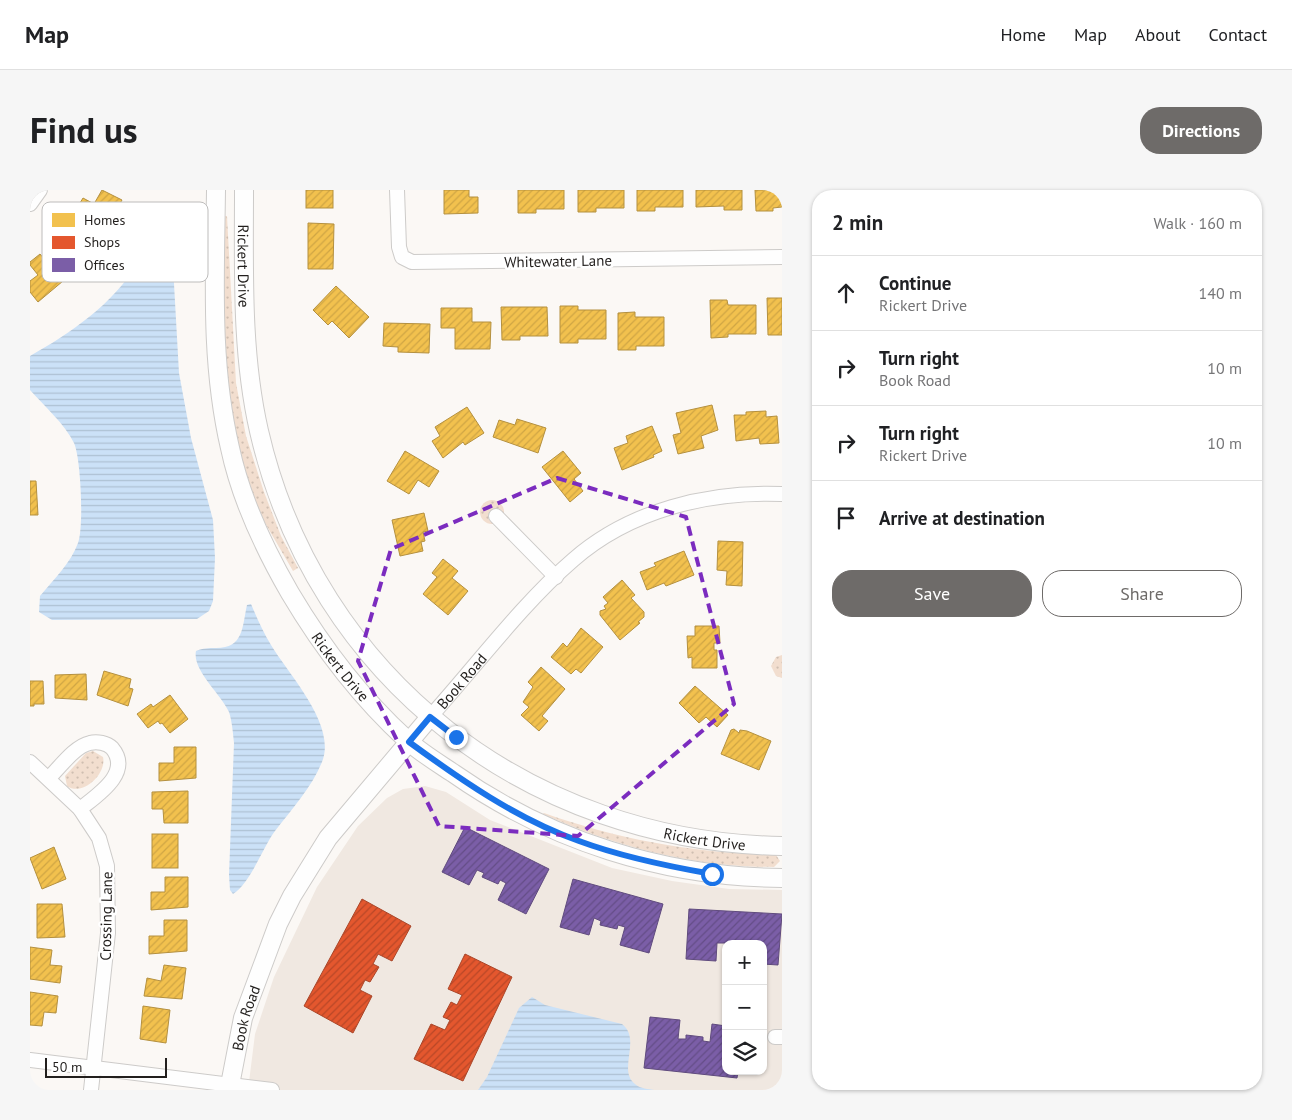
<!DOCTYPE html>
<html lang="en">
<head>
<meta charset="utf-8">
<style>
	body { margin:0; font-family:"PT Sans",sans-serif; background:#f6f6f6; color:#202124 }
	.controls { position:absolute; right:15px; bottom:15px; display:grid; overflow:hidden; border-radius:10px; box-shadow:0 1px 4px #0004 }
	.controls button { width:45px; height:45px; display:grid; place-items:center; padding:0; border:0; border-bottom:1px solid #e0e0e0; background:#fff; color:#202124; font:25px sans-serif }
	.scale { position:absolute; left:15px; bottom:12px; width:122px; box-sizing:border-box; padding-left:5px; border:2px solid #221f1d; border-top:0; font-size:14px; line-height:18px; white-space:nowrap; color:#221f1d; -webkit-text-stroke:4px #fff; paint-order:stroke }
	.stop { position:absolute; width:15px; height:15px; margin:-11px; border:4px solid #1a73e8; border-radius:50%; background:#fff }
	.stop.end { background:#1a73e8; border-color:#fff; box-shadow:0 1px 5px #0008 }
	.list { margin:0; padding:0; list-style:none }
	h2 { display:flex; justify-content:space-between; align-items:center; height:65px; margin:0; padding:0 20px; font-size:21px }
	h2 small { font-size:16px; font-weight:400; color:#757577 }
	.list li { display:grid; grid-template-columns:32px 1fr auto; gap:15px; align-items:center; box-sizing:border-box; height:75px; padding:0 20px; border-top:1px solid #e0e0e0 }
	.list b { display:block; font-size:19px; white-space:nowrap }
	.list p { margin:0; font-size:16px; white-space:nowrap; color:#757577 }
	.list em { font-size:16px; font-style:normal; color:#757577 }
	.actions { display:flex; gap:10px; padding:15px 20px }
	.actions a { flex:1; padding:11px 0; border:1px solid #6e6b69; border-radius:20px; text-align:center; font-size:18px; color:#6e6b69 }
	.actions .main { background:#6e6b69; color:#fff }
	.icon { flex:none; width:28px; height:28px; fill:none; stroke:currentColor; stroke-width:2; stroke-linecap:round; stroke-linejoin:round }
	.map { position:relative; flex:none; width:752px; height:900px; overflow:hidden; border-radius:20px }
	header { display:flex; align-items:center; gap:30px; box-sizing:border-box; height:70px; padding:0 25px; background:#fff; border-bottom:1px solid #e0e0e0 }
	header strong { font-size:24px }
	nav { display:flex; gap:28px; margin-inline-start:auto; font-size:18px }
	.intro { display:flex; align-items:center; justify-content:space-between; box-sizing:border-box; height:120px; padding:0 30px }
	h1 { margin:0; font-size:35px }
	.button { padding:12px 22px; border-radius:20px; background:#6e6b69; color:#fff; font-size:18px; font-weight:700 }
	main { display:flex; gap:30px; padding:0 30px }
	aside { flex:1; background:#fff; border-radius:20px; box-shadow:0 1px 4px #0004 }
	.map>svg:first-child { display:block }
	.built { fill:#f0e8e1; fill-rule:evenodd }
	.grass { fill:url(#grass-dots) }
	.water { fill:url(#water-rules) }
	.homes { fill:url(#homes-hatch); stroke:#b4903f }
	.shops { fill:url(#shops-hatch); stroke:#aa4629 }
	.offices { fill:url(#offices-hatch); stroke:#604b7e }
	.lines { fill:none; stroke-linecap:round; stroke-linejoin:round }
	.minor-casing { stroke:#cdcbc9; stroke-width:16 }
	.tertiary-casing { stroke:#cdcbc9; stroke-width:20 }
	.minor { stroke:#fefefe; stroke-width:14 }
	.tertiary { stroke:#fefefe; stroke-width:18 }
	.route { stroke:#1a73e8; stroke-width:6 }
	.marked { fill:none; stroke:#7b2cbf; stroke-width:4; stroke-dasharray:10 6; stroke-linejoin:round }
	.labels { text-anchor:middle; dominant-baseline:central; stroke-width:5; stroke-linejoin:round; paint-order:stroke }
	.street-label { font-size:15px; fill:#221f1d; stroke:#fff }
	.key { fill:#fff; stroke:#bdbcbb; stroke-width:1 }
	.key-label { font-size:14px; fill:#221f1d }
</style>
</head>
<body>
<header>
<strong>Map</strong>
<nav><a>Home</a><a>Map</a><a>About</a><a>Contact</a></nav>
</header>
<div class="intro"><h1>Find us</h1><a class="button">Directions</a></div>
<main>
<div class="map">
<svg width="752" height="900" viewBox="0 0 752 900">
	<defs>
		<pattern id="grass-dots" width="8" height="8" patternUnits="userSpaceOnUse" patternTransform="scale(1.25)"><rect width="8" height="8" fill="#f2decf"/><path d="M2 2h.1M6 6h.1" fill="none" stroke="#cfbeb1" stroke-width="1.8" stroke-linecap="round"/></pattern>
		<pattern id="water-rules" width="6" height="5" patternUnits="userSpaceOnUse" patternTransform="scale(1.25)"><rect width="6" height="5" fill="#cbe1f7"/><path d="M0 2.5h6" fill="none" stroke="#aec1d3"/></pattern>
		<pattern id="homes-hatch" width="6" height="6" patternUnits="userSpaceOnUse" patternTransform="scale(1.25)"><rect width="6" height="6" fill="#f2c14e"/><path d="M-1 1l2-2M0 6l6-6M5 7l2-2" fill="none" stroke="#cfa544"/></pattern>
		<pattern id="shops-hatch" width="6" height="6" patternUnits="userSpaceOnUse" patternTransform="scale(1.25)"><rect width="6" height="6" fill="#e4572e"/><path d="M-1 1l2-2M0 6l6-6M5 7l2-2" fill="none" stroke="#b84727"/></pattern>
		<pattern id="offices-hatch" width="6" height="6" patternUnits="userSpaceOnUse" patternTransform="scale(1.25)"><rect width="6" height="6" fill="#7b5ea7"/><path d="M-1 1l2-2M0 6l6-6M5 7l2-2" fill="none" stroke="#644d87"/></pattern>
	</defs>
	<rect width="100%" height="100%" fill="#fbf8f5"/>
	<path class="built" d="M 395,596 L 416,602 L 460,630 L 582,678 L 642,691 L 699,699 L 752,700 L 752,900 L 218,900 L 225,844 L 244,787 L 287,697 L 328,636 L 357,608 L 373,599 ZM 696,754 L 733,754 L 733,881 L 696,881 Z"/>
	<g class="grass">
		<polygon points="192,26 197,26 206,193 216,246 234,302 251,346 268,378 263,381 235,333 222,303 210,265 195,190"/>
		<circle cx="462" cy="322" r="12"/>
		<polygon points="752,465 752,488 746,486 741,476 746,467"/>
		<path d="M 63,561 L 73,567 C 77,584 52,607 37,596 L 35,586 L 56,563 Z"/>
		<path d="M 514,623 C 590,650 665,663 746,665 L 750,671 L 744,677 C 663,677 587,657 513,624 Z"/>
	</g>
	<g class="water">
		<path d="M 131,45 L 138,47 L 142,58 L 149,183 L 161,248 L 183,330 L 185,368 L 183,411 L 179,421 L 167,429 L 22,430 L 9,422 L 10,406 C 23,390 41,373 48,353 C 54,338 51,268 44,253 C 35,234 14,216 0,200 L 0,166 C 41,143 83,114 108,73 C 113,65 115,57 121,49 Z"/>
		<path d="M 221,414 C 227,428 233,442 241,455 C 259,485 307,535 292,572 C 282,597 261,620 245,641 C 233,657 220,694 203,704 L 200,700 L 199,685 L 204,553 C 203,543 202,531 199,522 C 191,504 162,480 166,461 C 173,458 179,458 186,458 C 214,458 212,437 217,415 Z"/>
		<path d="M 502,807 L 515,815 L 592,834 C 612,849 587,880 605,894 C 611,899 618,899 625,900 L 448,900 L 457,887 L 489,818 Z"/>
	</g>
	<g class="homes">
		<polygon points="72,0 92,10 75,40 44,23 53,8 64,14"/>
		<rect x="276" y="0" width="27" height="18"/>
		<polygon points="414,0 439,0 439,7 448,7 448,23 414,24"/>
		<polygon points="488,0 534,0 534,19 506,19 506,23 488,23"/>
		<polygon points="548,0 594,0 594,18 566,18 566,22 548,22"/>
		<polygon points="607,0 653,0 653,17 625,17 625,21 607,21"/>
		<polygon points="666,0 712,0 712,20 694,20 694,16 666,17"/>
		<polygon points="725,0 752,0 752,17 743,18 743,21 726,21"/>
		<polygon points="278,33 304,34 303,79 278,79"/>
		<polygon points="10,64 33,91 8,112 0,102 0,91 8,85 0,75 0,72"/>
		<polygon points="306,96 339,127 319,148 302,131 298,135 283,120"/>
		<polygon points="737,108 752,108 752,145 738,145"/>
		<polygon points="680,110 697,110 698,115 726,115 726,144 698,144 698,147 681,148"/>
		<polygon points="530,116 548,116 548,120 576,120 576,149 548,149 548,153 530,153"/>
		<polygon points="471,117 517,117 518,146 490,146 490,150 472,150"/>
		<polygon points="411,118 442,118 442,132 461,132 460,159 425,159 425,138 411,138"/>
		<polygon points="605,122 605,127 634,127 634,156 606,156 606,160 588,160 588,123"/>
		<polygon points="354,133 400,134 399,163 368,162 368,157 353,156"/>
		<polygon points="682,215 688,240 671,246 674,258 648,264 643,245 651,243 646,223"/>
		<polygon points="437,217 454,243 435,255 433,252 413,268 402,251 410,246 405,237"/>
		<polygon points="736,221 736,227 747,226 749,253 730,254 729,248 706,251 704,225 716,225 716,222"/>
		<polygon points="487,229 516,238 508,263 463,247 469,230 485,235"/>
		<polygon points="622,236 632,261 623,265 624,267 592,280 584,258 598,253 596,246"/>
		<polygon points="375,261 409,281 399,297 388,290 379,304 357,291"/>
		<polygon points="533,261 551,283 544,289 553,301 540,312 512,277"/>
		<polygon points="0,291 6,291 8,325 0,325"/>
		<polygon points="394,323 398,341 393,342 395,351 391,352 393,361 370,366 362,330"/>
		<polygon points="688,351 713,352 712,396 696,395 697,381 687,380"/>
		<polygon points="654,361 664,385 636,396 634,393 617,400 610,382 626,376 624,373"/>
		<polygon points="413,369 428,381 422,388 438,401 418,425 393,404 407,387 402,383"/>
		<polygon points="592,390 605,405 601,408 614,422 614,427 608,432 610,433 590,450 570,425 570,421 576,419 574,416 578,413 573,407"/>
		<polygon points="665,436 689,436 690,453 684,453 684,460 687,460 687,478 662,478 662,467 658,468 657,446 665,446"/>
		<polygon points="551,438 573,457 551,483 546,479 541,484 521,467 533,453 537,457"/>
		<polygon points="511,477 535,499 512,526 518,531 509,541 491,525 499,517 493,512 503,497 498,492"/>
		<polygon points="74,481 101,489 99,498 103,499 98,516 67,505"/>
		<polygon points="56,484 57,510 25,508 25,485"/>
		<polygon points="0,491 13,491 14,514 4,514 4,516 0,516"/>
		<polygon points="665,496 698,525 687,537 676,527 669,533 649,513"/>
		<polygon points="140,505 158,529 140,543 132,533 130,534 128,531 118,538 107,524 121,514 123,517"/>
		<polygon points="704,539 709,543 710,540 717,541 741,551 729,580 691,564 701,540"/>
		<polygon points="144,557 166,557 166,588 129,591 129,573 144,573"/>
		<polygon points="158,601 158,633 134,633 133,619 122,619 122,602"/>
		<rect x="122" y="644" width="26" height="34"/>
		<polygon points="24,657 36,689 12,699 0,668"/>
		<polygon points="135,687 158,687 158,717 121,720 121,702 135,702"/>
		<polygon points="7,714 32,714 35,747 7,748"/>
		<polygon points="134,730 157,730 157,761 119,764 119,746 134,746"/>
		<polygon points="0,757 22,760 20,775 32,776 30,793 0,789"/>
		<polygon points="134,775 156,778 152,809 114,806 117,788 131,791"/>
		<polygon points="0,802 28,806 26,823 14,822 12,836 0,835"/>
		<polygon points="113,816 140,820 136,853 110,849"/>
	</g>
	<g class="shops">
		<polygon points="332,709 381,736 362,771 348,764 343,774 349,777 340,792 335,790 330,800 342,806 323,843 274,816"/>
		<polygon points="435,764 482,787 433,891 384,869 401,834 415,840 420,830 413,827 421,812 427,815 432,805 418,799"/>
	</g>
	<g class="offices">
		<polygon points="435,637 519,679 496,724 468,710 476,693 470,690 468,694 452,687 454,683 447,680 439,695 412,682"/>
		<polygon points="543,689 633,714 619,763 590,755 595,737 588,735 587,739 570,735 571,731 564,728 559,745 530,737"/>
		<polygon points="659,719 752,724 748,775 733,774 733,754 696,754 696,758 695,753 687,753 686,771 656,769"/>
		<polygon points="620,827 650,830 648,849 656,849 656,845 673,847 673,851 680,852 682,834 696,836 696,881 708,881 707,888 614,878"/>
	</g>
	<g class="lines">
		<defs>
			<g id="minor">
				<polyline points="367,0 369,57 372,67 382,72 752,67"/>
				<polyline points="0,14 10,0"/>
				<polyline points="466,326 526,387"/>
				<path id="s1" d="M 400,527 C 445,477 493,413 543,370 C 600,320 679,301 752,304"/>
				<polyline points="0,572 50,619 69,648 77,676 78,743 61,900"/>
				<path d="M 19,588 C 30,577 45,556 60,553 C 67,551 77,553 82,558 C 103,583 66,606 50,619"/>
				<polyline points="745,847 752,847"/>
				<polyline points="0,870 242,900"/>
			</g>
			<g id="tertiary">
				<path id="s2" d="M 186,0 C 185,88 180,172 200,258 C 211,310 234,358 260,403 C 292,457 331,508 377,550 C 391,563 408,573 423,583 C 520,651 634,687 752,688"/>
				<path id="s3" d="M 214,0 C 214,80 211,162 229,241 C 286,489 500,652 752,656"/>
				<path id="s4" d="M 199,900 L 213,828 L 248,734 L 262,706 L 298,648 L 400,527"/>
			</g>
		</defs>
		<use href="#minor" class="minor-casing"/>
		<use href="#tertiary" class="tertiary-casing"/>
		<use href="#minor" class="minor"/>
		<use href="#tertiary" class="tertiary"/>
	</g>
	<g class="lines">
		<path class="route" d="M 426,547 L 400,527 L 379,552 C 431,590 487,629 549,651 C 592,667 636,676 682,684"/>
	</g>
	<path class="marked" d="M 527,288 L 656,327 L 704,514 L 548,646 L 409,636 L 328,471 L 361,359 Z"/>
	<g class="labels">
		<g class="street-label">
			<text transform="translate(528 71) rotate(-1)">Whitewater Lane</text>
			<text stroke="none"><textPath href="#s3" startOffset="76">Rickert Drive</textPath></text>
			<text stroke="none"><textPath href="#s2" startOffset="506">Rickert Drive</textPath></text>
			<text stroke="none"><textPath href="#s1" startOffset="48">Book Road</textPath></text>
			<text stroke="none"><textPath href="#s3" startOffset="885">Rickert Drive</textPath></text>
			<text transform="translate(76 726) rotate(-89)">Crossing Lane</text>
			<text stroke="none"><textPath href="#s4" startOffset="74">Book Road</textPath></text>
		</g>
	</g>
	<rect x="12" y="12" width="166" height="80" rx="8" class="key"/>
	<rect x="22" y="23" width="23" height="14" fill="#f2c14e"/>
	<rect x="22" y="46" width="23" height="13" fill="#e4572e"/>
	<rect x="22" y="68" width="23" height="14" fill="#7b5ea7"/>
	<g class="key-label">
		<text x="54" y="35">Homes</text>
		<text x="54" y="57">Shops</text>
		<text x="54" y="80">Offices</text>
	</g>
</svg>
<div class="controls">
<button>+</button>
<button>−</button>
<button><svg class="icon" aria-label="layers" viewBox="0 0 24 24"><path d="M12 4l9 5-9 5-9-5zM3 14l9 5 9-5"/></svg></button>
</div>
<div class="scale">50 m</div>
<div class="stop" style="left:682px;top:684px"></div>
<div class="stop end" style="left:426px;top:547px"></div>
</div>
<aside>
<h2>2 min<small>Walk · 160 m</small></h2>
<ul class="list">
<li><svg class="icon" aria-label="ahead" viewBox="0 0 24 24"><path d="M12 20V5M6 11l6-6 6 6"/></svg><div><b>Continue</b><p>Rickert Drive</p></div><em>140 m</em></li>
<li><svg class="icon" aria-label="right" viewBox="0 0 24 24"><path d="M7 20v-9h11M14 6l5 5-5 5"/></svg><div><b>Turn right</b><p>Book Road</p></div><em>10 m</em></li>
<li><svg class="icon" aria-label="right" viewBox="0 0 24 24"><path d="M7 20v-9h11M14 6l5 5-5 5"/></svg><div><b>Turn right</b><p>Rickert Drive</p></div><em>10 m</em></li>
<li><svg class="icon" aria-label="arrive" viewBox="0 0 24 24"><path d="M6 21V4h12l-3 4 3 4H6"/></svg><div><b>Arrive at destination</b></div></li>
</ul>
<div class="actions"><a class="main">Save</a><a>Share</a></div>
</aside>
</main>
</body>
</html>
